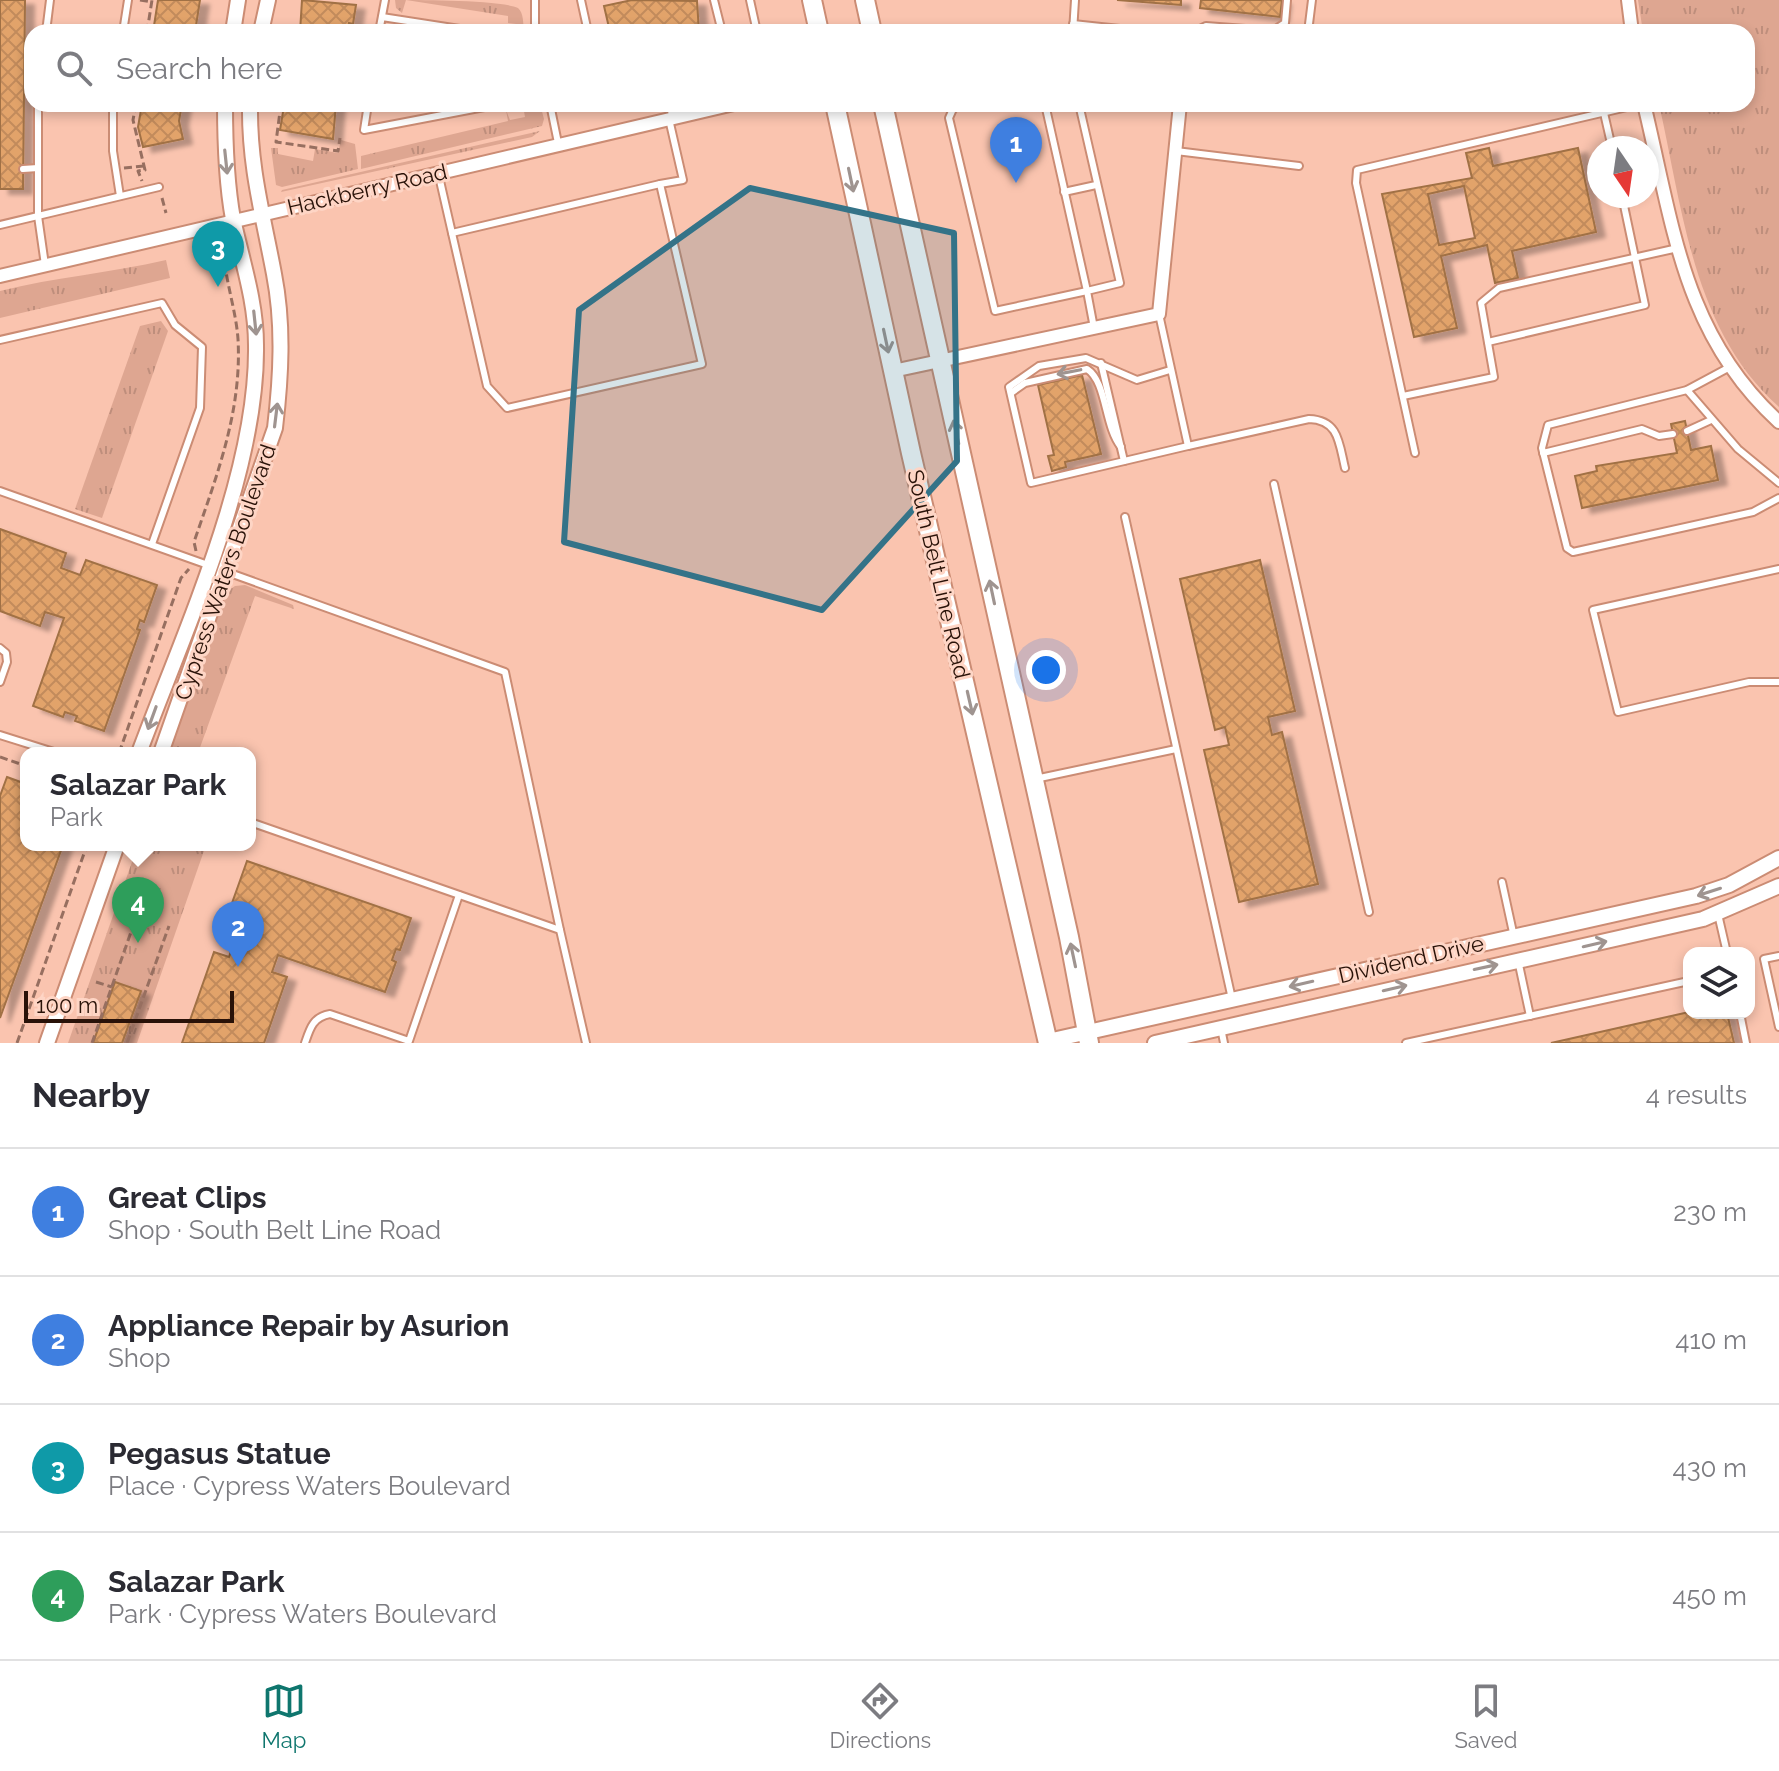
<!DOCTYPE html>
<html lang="en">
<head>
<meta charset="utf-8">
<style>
	body { margin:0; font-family:Raleway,sans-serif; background:#f2f2f3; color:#2b2b33 }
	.controls { position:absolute; right:24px; bottom:24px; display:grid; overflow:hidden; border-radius:16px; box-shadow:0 4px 12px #0003 }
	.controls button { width:72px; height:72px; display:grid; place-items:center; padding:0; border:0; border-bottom:2px solid #e1e1e2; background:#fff; color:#2b2b33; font:40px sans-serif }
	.compass { position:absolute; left:1587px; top:136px; width:72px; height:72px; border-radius:50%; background:#fff; box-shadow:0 4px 12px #0003; rotate:167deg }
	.scale { position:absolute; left:24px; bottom:20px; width:210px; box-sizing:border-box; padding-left:8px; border:4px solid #291208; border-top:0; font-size:22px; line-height:28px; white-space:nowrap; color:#291208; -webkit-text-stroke:6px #fed5c5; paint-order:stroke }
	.you { position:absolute; left:1046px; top:670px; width:28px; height:28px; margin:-20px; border:6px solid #fff; border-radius:50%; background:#1a73e8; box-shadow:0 0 0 12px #1a73e833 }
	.badge { display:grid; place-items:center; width:52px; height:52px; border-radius:50%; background:#0f766e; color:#fff; font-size:26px; font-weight:700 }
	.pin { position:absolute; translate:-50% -66px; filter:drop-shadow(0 2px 4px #0008) }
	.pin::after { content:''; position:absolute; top:42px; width:28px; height:24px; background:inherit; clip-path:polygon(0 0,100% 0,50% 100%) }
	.popup { position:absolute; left:20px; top:747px; width:236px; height:104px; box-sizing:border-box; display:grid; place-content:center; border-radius:16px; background:#fff; filter:drop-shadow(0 2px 6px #0005); font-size:26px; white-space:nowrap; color:#7c7c81 }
	.popup b { font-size:30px; color:#2b2b33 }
	.popup::after { content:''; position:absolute; left:50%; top:100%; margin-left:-16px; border:16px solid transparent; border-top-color:#fff }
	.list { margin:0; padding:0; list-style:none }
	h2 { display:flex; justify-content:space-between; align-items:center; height:104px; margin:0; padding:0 32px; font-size:34px }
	h2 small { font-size:26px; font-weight:400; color:#7c7c81 }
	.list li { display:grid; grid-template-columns:52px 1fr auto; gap:24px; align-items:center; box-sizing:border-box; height:128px; padding:0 32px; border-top:2px solid #e1e1e2 }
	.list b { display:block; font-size:30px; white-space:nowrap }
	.list p { margin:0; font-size:26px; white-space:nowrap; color:#7c7c81 }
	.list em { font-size:26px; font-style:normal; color:#7c7c81 }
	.icon { flex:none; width:44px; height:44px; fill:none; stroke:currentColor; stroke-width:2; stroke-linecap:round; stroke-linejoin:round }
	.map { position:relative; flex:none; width:1779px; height:1043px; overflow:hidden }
	.search { position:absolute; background:#fff; box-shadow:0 4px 12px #0003; left:24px; right:24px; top:24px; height:88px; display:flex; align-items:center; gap:20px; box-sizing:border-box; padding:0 28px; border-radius:24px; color:#7c7c81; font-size:30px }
	.sheet { height:616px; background:#fff }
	nav { display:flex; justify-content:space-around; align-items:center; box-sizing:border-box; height:112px; border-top:2px solid #e1e1e2; background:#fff; font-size:22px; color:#7c7c81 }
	nav a { display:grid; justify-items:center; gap:4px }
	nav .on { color:#0f766e }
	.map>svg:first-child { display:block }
	.grass { fill:url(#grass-tufts) }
	.building { fill:url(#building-cross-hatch); stroke:#a17145; stroke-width:2; fill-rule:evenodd; filter:url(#shadow) }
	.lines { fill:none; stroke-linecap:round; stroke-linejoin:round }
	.service-casing { stroke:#cb8c74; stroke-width:10 }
	.minor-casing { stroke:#cb8c74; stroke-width:16 }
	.tertiary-casing { stroke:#cb8c74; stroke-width:18 }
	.primary-casing { stroke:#cb8c74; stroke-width:22 }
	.path { stroke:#976f60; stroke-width:3; stroke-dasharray:8 4; stroke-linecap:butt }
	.service { stroke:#fff; stroke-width:6 }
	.minor { stroke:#fff; stroke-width:12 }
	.tertiary { stroke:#fff; stroke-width:14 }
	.primary { stroke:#fff; stroke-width:18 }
	.oneway { stroke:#9f9490 }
	.marked { fill:#347388; fill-opacity:0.2; stroke:#347388; stroke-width:6; stroke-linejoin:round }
	.labels { text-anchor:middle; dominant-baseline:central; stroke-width:6; stroke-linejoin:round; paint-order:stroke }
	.street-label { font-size:22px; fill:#291208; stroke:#fed5c5 }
</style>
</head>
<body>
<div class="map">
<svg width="1779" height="1043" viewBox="0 0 1779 1043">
	<defs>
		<pattern id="grass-tufts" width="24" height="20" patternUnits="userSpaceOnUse" patternTransform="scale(2)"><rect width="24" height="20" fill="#dea691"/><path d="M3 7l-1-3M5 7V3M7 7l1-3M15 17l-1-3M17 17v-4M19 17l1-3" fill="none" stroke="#be8e7c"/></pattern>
		<pattern id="building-cross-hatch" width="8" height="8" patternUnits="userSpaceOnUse" patternTransform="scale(2)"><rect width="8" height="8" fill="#e2a36b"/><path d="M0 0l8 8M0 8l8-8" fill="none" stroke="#c28b5b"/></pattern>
		<filter id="shadow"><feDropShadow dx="9" dy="5" stdDeviation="2" flood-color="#0004"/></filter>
	</defs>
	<rect width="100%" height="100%" fill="#fac4af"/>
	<g class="grass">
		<path d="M 395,0 C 419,0 501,0 518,8 C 524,13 523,24 524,32 L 518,32 L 516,24 L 508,23 L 508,16 L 406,0 L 402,13 L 396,8 Z"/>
		<path d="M 1638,0 L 1779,0 L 1779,407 C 1693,330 1683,211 1659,104 L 1747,104 L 1747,32 L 1643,32 Z"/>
		<polygon points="540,104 544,119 542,126 361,169 361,156 508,121 506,110 510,120 525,117 523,106"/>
		<polygon points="540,131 532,137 281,192 282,190"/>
		<polygon points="341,140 355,144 358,169 282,187 276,185 271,148 278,148 278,154 313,161 315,149 338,153"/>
		<path d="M 166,260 L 170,278 L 0,318 L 0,291 C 55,277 111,273 166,260 Z"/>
		<polygon points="161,321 168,331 102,518 75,509 140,326"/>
		<polygon points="245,585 293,605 294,609 255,596 198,753 168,753 226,592 235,586"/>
		<polygon points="138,845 206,845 137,1043 68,1043"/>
	</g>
	<g class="building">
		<polygon points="0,0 25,0 23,189 0,189"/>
		<polygon points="158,0 200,0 195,32 153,32"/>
		<polygon points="302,0 356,5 353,24 349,23 348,32 300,32"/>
		<polygon points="632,0 697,1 699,32 610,32 604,6"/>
		<polygon points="1117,0 1181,0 1181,5"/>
		<polygon points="1201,0 1282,0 1280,17 1200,8"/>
		<polygon points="142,104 182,104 179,121 183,139 143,147 138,127"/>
		<polygon points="288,104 336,104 333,139 280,130 284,106"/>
		<path d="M 1489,148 L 1493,166 L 1578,148 L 1596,232 L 1512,251 L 1518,278 L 1495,283 L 1487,245 L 1441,256 L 1457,328 L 1414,337 L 1382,194 L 1472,178 L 1466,153 ZM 1464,186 L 1475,238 L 1439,245 L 1428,194 Z"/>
		<polygon points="1082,375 1101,454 1065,462 1066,467 1052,471 1048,456 1054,455 1038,385"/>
		<polygon points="1685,421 1691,450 1711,446 1718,480 1582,508 1575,476 1597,471 1596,466 1677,453 1671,424"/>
		<polygon points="0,529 66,553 61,568 80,575 86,560 157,585 144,622 140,620 137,629 140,630 104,731 75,721 77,716 65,712 63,717 33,706 64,618 45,612 40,626 0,611"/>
		<polygon points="1260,560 1295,711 1268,717 1272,735 1282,732 1318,884 1239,902 1204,750 1229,745 1225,727 1215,730 1180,579"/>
		<polygon points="7,777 26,784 26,845 63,845 0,1018 0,796"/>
		<polygon points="247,861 411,918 400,950 396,949 392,960 396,962 385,992 278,955 272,972 287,977 264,1043 182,1043 214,952 229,957 235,939 221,934"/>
		<polygon points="115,982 141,991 122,1043 93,1043"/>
		<polygon points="1689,1012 1727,1013 1734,1043 1551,1043"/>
	</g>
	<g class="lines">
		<defs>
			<g id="service">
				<polyline points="535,0 535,32"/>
				<polyline points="581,0 588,32"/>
				<polyline points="714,0 722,32"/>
				<polyline points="750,0 757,32"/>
				<polyline points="382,17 479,32"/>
				<polyline points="1073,24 1148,32"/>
				<polyline points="46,32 50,0"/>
				<polyline points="123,32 128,0"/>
				<polyline points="379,32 385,0"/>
				<polyline points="1073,32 1075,0"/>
				<polyline points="1194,32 1206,26 1273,31 1285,23 1287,0"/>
				<polyline points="1308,32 1312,0"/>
				<polyline points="38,104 38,216 45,265"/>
				<polyline points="113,104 113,151 120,196"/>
				<polyline points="368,104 364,130 500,104"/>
				<polyline points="550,104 558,143"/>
				<polyline points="669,104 673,118"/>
				<polyline points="962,104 953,109 949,118 995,311 1087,291 1045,104"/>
				<polyline points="1079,104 1120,283 1087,291 1094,328"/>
				<polyline points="1604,113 1612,148"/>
				<polyline points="1176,151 1299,166"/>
				<polyline points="23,169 38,168"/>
				<polyline points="438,172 487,386 507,408 702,364 660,184 683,180 669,119"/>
				<polyline points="1064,192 1096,185"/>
				<polyline points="0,225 159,187"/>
				<polyline points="452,233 660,184"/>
				<path d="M 1159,314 L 1188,446 L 1309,419 C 1339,420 1339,443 1345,468"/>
				<polyline points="0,340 162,303 175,325 202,347 200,408 152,544"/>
				<polyline points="1488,342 1645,305 1622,196"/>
				<polyline points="1101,363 1124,461"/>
				<polyline points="1728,368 1687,390 1548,425 1542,448 1567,548 1573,552 1753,512 1779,498"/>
				<polyline points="1170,370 1137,380 1086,358 1039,366 1009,387 1031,483 1188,446"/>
				<polyline points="1687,390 1738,449 1779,483"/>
				<path d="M 1011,393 L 1025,383 L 1087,369 C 1107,382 1104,426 1121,447"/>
				<polyline points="1403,396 1494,377 1481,303 1499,288 1678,248"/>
				<polyline points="1687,431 1711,420"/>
				<polyline points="1415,453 1356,183 1357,170 1640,104"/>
				<polyline points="1543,453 1642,429 1659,436 1673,434"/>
				<polyline points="1274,484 1369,912"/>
				<polyline points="0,491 208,565"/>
				<polyline points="1125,517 1232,999"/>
				<polyline points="1779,569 1593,610 1618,712 1749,682 1779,682"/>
				<polyline points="227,572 505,672 560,930"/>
				<polyline points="0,648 6,653 7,662 0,682"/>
				<polyline points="0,735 57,753"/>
				<polyline points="1035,779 1176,749"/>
				<polyline points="250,822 560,930 586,1043"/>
				<polyline points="1502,882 1514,937"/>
				<polyline points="1718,914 1727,953"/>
				<polyline points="1779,956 1764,959 1779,1027"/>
				<polyline points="1518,960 1530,1016"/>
				<polyline points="1740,1013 1746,1043"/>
				<polyline points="1221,1028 1224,1043"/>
				<path d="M 305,1043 C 310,1028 313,1017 330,1014 L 409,1041 L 459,895"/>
				<polyline points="1406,1043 1689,981"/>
			</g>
			<g id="minor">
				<polyline points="1628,0 1632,32"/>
				<path d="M 1644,104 C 1673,224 1683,335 1779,422"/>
				<polyline points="0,276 734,104"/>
				<polyline points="893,371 1159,314 1180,104"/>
			</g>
			<g id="tertiary">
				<polyline points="233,32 238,0"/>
				<polyline points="261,32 268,0"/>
				<path d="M 139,753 C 184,632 258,473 256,345 C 256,301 242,261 233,219 C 226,181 225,143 225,104"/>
				<path d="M 161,753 L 275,428 C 281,377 284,325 274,274 C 263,215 249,166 250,104"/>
				<polyline points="1048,1041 1696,896 1729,885 1779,858"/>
				<polyline points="47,1043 117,845"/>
				<polyline points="1155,1043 1703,919 1779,886"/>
			</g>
			<g id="primary">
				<polyline points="812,0 819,32"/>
				<polyline points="865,0 872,32"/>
				<polyline points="835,104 911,453 1048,1043"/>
				<polyline points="883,104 1069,937 1089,1043"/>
			</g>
		</defs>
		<use href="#service" class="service-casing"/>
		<use href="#minor" class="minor-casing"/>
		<use href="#tertiary" class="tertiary-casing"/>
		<use href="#primary" class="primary-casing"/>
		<g class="path">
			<polyline points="140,0 152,2"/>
			<polyline points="147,32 152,0"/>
			<polyline points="136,104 133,120 145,170 138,171 142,181"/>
			<polyline points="281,104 276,142 338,151 340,138"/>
			<polyline points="124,168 144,166"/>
			<polyline points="162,198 166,213"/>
			<path d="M 196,551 L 194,542 C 217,475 242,411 238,339 C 236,311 226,283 224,255"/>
			<polyline points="119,753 181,578 189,569"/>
			<polyline points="0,757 26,766"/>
			<polyline points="96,982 112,987"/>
			<polyline points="17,1043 87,845"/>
			<polyline points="92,1043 137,915"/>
			<polyline points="127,1043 169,926"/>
		</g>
		<use href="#service" class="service"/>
		<use href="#minor" class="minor"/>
		<use href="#tertiary" class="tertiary"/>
		<use href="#primary" class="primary"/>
	</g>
	<defs><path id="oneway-shaft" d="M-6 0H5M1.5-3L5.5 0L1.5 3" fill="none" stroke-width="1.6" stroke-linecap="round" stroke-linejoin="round" transform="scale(2)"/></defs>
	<g class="oneway">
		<use href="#oneway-shaft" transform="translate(226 162) rotate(84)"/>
		<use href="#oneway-shaft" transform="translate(851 180) rotate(78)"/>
		<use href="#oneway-shaft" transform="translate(255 323) rotate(84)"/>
		<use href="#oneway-shaft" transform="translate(886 341) rotate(78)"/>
		<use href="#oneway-shaft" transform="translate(1069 372) rotate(169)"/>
		<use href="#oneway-shaft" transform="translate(276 415) rotate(-83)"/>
		<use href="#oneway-shaft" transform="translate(956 432) rotate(-103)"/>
		<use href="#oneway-shaft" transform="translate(992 592) rotate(-102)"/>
		<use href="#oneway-shaft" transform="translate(970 703) rotate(77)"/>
		<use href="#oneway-shaft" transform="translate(152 718) rotate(110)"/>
		<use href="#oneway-shaft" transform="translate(1709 892) rotate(162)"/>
		<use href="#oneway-shaft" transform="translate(1595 944) rotate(-13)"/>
		<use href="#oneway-shaft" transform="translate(1073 955) rotate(-102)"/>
		<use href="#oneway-shaft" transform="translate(1486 967) rotate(-12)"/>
		<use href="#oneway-shaft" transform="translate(1301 984) rotate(167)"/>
		<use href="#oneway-shaft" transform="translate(1395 988) rotate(-13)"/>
	</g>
	<path class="marked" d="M 750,188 L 954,233 L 957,461 L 822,610 L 564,542 L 579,310 Z"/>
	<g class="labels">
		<g class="street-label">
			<text transform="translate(367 189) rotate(-13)">Hackberry Road</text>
			<text transform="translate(225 572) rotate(-71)">Cypress Waters Boulevard</text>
			<text transform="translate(939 574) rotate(77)">South Belt Line Road</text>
			<text transform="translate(1411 959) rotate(-13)">Dividend Drive</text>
		</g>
	</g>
</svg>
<div class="controls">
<button><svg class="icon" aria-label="layers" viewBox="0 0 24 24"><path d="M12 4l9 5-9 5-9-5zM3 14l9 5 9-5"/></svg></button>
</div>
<svg class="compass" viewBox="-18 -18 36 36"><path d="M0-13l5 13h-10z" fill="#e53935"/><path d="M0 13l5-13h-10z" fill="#7c7c81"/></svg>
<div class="scale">100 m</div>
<div class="you"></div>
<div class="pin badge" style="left:1016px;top:183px;background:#3f7fe0">1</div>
<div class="pin badge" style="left:238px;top:967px;background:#3f7fe0">2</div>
<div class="pin badge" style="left:218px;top:287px;background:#0f9aa8">3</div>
<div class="pin badge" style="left:138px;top:943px;background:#2e9e5b">4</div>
<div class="popup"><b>Salazar Park</b>Park</div>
<div class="search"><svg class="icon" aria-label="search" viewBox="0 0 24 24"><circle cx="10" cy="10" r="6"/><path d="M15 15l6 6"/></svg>Search here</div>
</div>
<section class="sheet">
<h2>Nearby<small>4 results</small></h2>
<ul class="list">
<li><span class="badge" style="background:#3f7fe0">1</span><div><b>Great Clips</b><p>Shop · South Belt Line Road</p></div><em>230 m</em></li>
<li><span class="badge" style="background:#3f7fe0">2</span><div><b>Appliance Repair by Asurion</b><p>Shop</p></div><em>410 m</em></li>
<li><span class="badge" style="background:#0f9aa8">3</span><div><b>Pegasus Statue</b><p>Place · Cypress Waters Boulevard</p></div><em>430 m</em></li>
<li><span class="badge" style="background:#2e9e5b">4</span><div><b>Salazar Park</b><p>Park · Cypress Waters Boulevard</p></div><em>450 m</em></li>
</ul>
</section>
<nav>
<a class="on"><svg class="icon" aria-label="map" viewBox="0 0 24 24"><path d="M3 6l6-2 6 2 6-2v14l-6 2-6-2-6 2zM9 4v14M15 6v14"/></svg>Map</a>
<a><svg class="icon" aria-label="directions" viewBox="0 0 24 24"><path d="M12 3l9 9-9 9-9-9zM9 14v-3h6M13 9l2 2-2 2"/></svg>Directions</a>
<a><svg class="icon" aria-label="saved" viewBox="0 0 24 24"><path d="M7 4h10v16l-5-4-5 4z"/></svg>Saved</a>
</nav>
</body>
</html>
